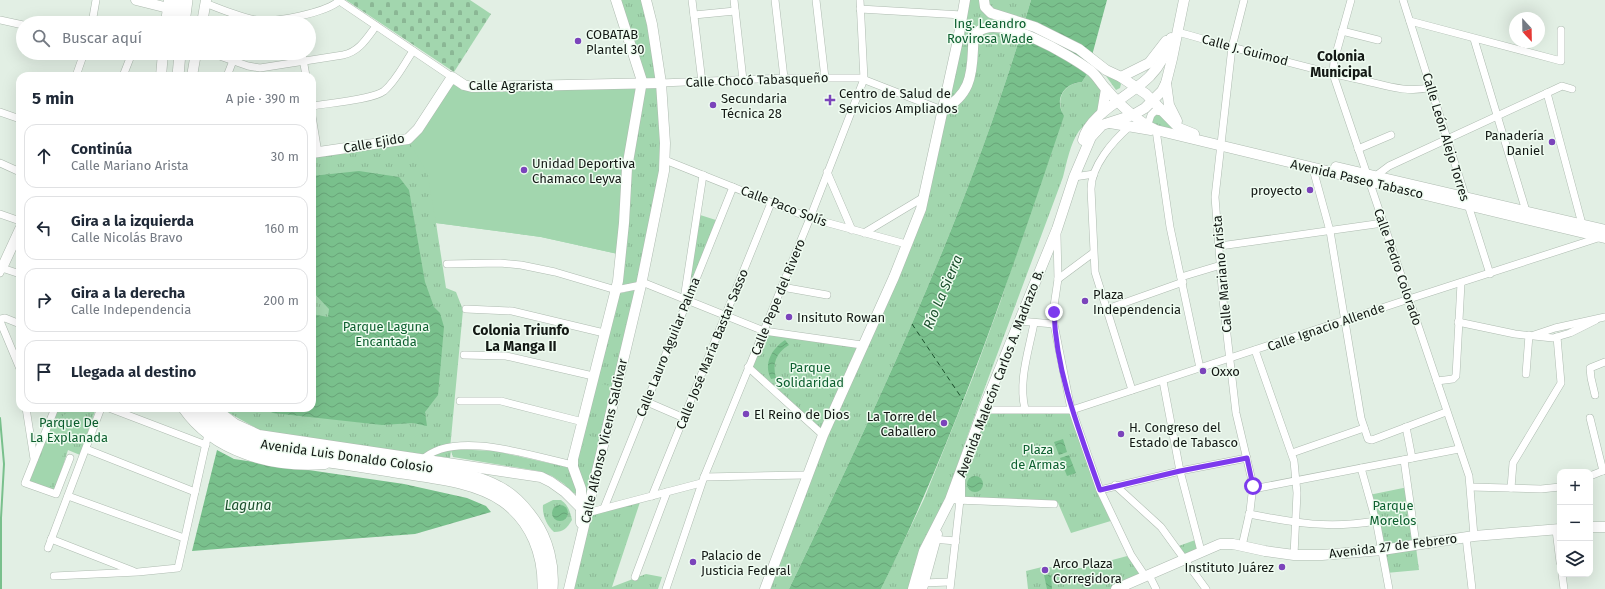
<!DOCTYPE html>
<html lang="es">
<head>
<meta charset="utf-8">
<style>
	body { margin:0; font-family:"Fira Sans",sans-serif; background:#f6f6f7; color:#1f2937 }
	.controls { position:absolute; right:12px; bottom:12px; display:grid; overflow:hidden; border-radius:8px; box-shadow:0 4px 16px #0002 }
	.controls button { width:36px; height:36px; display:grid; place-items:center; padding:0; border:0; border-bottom:1px solid #e0e1e3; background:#fff; color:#1f2937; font:20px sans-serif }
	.compass { position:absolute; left:1509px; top:12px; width:36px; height:36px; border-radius:50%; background:#fff; box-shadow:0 4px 16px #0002; rotate:158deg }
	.stop { position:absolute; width:12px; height:12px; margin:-9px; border:3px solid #7c3aed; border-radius:50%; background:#fff }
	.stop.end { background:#7c3aed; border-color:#fff; box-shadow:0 1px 4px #0008 }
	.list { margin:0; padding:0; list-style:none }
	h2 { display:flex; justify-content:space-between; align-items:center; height:52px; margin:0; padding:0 16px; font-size:17px }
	h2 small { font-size:13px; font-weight:400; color:#747a83 }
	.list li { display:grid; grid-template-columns:26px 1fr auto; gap:12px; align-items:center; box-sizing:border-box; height:64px; margin:0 8px 8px; padding:0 8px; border:1px solid #e0e1e3; border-radius:12px }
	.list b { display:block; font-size:15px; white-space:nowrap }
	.list p { margin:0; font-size:13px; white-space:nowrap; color:#747a83 }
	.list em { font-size:13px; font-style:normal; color:#747a83 }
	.icon { flex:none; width:22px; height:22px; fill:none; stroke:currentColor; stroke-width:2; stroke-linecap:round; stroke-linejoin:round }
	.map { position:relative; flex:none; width:1605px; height:589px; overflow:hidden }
	.search { position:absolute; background:#fff; box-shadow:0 4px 16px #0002; left:16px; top:16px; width:300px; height:44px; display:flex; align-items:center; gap:10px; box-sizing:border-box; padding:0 14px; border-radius:22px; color:#747a83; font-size:15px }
	.panel { position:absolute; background:#fff; box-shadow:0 4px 16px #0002; left:16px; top:72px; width:300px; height:340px; border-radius:12px }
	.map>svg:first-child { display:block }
	.grass { fill:url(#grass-tufts) }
	.cemetery { fill:url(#cemetery-stones) }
	.garden { fill:#a2d6ae }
	.water { fill:url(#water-waves) }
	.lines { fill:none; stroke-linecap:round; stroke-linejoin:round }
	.stream { stroke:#79c08c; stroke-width:2 }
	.ferry { stroke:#1c502d; stroke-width:1; stroke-dasharray:5 4; stroke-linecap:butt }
	.street-casing { stroke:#aebbb0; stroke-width:8 }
	.secondary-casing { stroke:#aebbb0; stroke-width:11 }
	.primary-casing { stroke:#aebbb0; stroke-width:12 }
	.street { stroke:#fff; stroke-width:7 }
	.secondary { stroke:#fff; stroke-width:10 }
	.primary { stroke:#fff; stroke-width:11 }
	.route { stroke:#7c3aed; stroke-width:5 }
	.poi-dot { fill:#7b44bb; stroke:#effcf1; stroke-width:1.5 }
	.labels { text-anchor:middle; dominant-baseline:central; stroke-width:3; stroke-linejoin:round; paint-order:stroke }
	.park-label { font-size:13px; fill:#0e6030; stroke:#effcf1 }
	.poi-label { font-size:13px; fill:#131814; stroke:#effcf1; text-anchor:start }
	.street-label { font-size:13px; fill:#131814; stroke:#effcf1 }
	.neighbourhood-label { font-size:14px; font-weight:bold; fill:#131814; stroke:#effcf1 }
	.water-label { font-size:14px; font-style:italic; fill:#1c502d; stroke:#effcf1 }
</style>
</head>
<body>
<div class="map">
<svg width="1605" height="589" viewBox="0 0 1605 589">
	<defs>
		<pattern id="grass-tufts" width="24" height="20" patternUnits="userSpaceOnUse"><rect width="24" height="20" fill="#a2d6ae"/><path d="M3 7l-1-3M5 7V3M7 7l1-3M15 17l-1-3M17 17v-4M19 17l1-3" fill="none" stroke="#8bb795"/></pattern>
		<pattern id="cemetery-stones" width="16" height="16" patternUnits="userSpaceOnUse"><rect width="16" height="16" fill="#a2d6ae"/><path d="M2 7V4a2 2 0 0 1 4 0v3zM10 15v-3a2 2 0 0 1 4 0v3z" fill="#8bb795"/></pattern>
		<pattern id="water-waves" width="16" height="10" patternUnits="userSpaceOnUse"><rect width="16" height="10" fill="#79c08c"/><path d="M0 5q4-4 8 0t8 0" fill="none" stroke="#68a478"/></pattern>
	</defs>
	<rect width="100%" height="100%" fill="#e2efe4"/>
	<g class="grass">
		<polygon points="619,0 642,0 658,80 645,80"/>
		<path d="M 965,0 L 1031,0 C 972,204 881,398 789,589 L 765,589 L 823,435 L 748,367 L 764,331 L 862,345 L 921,209 Z"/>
		<path d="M 1087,74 C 1105,89 1107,103 1091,120 C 1087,124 1082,127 1079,131 C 1070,144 1067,162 1063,177 L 978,406 L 914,589 L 881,589 L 924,499 L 973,377 L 1000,303 L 1062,112 C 1056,96 1066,83 1082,82 Z"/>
		<polygon points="1106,76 1119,81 1121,84 1120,88 1116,90"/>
		<polygon points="451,84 471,91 636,89 623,168 618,254 541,237 436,223 446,288 456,292 463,310 450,449 495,451 562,466 569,468 578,494 572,493 564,484 552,476 538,471 453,457 451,451 450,458 263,432 220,408 312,408 312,158 402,144"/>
		<polygon points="645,86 659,86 662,161 639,283 619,287 629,179"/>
		<polygon points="1160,113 1186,135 1157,129 1151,122 1155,115"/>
		<polygon points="697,214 719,221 688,300"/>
		<polygon points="633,290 637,291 586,508 576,463 618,294"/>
		<polygon points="57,408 96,408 80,455 68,450 55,491 28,482"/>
		<polygon points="983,410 1072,410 1114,520 1071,533 1058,503 960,500 960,472"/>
		<polygon points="1408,487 1419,570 1386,573 1369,495"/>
		<path d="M 553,500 L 561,500 C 568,505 570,511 572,520 C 567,528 564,532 554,532 C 547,526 542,515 543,505 Z"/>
		<polygon points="640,502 612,587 646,574 662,577 658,589 574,589 592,513"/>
		<polygon points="1198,539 1201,551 1184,559 1176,547"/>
		<polygon points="1131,555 1145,576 1116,589 1028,589 1026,571 1042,567 1082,568"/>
	</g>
	<polygon class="cemetery" points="346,0 470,0 491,14 454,72"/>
	<g class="garden">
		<polygon points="451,84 471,91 636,89 623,168 618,254 541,237 436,223 427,172 409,142"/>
		<polygon points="597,383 615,387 608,412 592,409"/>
		<polygon points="70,410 88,432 75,442 58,420"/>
		<polygon points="49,435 68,442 51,486 32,479"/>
		<polygon points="586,435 602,439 594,465 579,461"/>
	</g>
	<g class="water">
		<path d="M 1031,0 L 1107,0 L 1087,74 L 1082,82 C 1063,83 1054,100 1064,116 C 1010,276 956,437 881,589 L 789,589 C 881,398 972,204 1031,0 Z"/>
		<polygon points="359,171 399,177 409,190 425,282 434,307 440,313 444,327 438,395 425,412 427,426 413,423 382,425 273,413 263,408 312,408 312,314 328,317 329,309 312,291 312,176"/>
		<path d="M 785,340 L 789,345 C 776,353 772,363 776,378 L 771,379 C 763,363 772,349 785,340 Z"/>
		<polygon points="1063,439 1067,452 1059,455 1054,442"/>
		<polygon points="217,450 234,459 404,484 467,498 486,506 491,512 415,534 192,551"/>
		<polygon points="1069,455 1076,473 1067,476 1060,458"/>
		<circle cx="975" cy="484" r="8"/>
		<circle cx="560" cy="513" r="8"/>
		<polygon points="1044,575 1051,575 1052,589 1047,589"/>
	</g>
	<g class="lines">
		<polyline class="stream" points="0,418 4,464 1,518 1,589"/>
		<polyline class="ferry" points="912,324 963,400"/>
		<defs>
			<g id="street">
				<polyline points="338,0 452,77"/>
				<polyline points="692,0 702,82"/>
				<polyline points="734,0 743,80"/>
				<polyline points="775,0 784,78"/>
				<polyline points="816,0 825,78"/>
				<polyline points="1351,0 1334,61 1333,74 1469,476 1474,536"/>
				<polyline points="1403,0 1490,274"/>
				<path d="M 205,3 C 221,9 239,17 256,20 C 274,23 325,13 339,1"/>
				<polyline points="860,9 962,15"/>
				<polyline points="694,15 735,11"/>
				<polyline points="0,20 23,25"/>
				<polyline points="1410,21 1561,61 1561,30"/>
				<polyline points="92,23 96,0"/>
				<polyline points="1342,31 1378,40"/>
				<path d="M 1177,32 C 1238,48 1300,67 1362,80 C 1384,85 1409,94 1431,87"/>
				<polyline points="1474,39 1526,211"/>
				<path d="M 211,53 L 248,66 L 260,68 L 343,55 C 359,52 367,38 376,26"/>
				<polyline points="302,53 306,76"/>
				<polyline points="76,76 84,53"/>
				<polyline points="123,76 132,53"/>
				<polyline points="227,76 236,53"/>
				<polyline points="661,83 784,78 860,78 942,110"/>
				<polyline points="1547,93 1582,224"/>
				<path d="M 312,106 C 329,103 372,100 384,91 C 396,81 404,64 413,51"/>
				<polyline points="0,112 20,119"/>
				<polyline points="312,116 318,153"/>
				<polyline points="1149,121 1151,115 1155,111 1163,112"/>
				<path d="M 1129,127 C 1113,141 1091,166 1091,189 L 1095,272 L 1132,390"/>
				<polyline points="1156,130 1170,227 1200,368"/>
				<polyline points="1358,149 1391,135"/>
				<polyline points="665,160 810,218 906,244"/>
				<polyline points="0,163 20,172"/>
				<polyline points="1313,169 1330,231 1361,418 1368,439 1372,440 1446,412"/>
				<polyline points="827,172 852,230"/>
				<polyline points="1074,177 1094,174"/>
				<polyline points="1373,178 1389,166 1562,86 1572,89"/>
				<polyline points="0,214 20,221"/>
				<polyline points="864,233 924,197"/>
				<polyline points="1057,235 1058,279 1054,306 1054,324 1070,404 1100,490 1131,555 1145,576"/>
				<polyline points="1220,246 1383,223"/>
				<polyline points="447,264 500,263 521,265 555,272 616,290 641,285"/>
				<polyline points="0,273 2,268 20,274"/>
				<polyline points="1181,277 1221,265"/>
				<polyline points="1058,279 1093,253"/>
				<polyline points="642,282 764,331 862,345"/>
				<polyline points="782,287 827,295"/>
				<polyline points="684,299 703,175"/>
				<polyline points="466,309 512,311 604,333"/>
				<polyline points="1107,309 1183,282"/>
				<polyline points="0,319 5,318 20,324"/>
				<polyline points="0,321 20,369"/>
				<polyline points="1019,321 1054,324"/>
				<polyline points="1458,322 1515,334 1553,338 1570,333 1596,320"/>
				<polyline points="1534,335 1555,328 1605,317"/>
				<polyline points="1255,350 1294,461 1297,493 1294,555"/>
				<polyline points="464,355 506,356 593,376"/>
				<polyline points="748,367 823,435"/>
				<polyline points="1526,374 1529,335"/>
				<polyline points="1163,381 1180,471 1201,551"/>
				<polyline points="1437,381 1453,379 1456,376 1461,283"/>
				<polyline points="1595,395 1591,378 1590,368 1605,362"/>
				<polyline points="460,401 501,401 583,422"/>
				<polyline points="647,402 684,418"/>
				<polyline points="26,408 34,459"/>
				<polyline points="55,408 25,483 56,494 70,458"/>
				<polyline points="109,408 206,445"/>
				<path d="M 1025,409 C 1018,381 1029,350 1034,323"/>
				<polyline points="983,410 1072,410 1409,299 1601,237"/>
				<polyline points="1590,418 1603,471"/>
				<polyline points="1406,427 1412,458"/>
				<polyline points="86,449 195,492"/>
				<polyline points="1292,453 1364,428"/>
				<polyline points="1404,460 1416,544"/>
				<path d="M 421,461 C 453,428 535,457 573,465"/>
				<polyline points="1361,468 1377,525 1389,589"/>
				<polyline points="1590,476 1605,470"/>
				<polyline points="704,477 807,475"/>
				<polyline points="1115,485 1161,527 1206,589"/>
				<polyline points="1471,487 1541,489 1560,487"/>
				<polyline points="1511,488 1513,463 1561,383 1557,337"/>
				<polyline points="1253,489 1459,449"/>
				<polyline points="1100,490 1180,471 1247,458"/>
				<polyline points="68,496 184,538"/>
				<polyline points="652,496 771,203"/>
				<polyline points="956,500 1054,504"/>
				<polyline points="604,508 733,187"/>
				<polyline points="587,513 701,483"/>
				<path d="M 1249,514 C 1296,523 1328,529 1376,521"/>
				<polyline points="1556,530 1560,562"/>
				<polyline points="1466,537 1472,589"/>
				<polyline points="51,539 133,571"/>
				<polyline points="932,539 956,541"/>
				<polyline points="1242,546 1250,511 1253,485 1236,413 1223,300 1215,197 1232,47 1244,0"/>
				<polyline points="48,548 101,408"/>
				<polyline points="1562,574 1564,589"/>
				<polyline points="1149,575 1156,589"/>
				<polyline points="54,576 138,572 178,568 208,434"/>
				<polyline points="635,577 667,492"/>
				<polyline points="923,583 949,582"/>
				<polyline points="666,589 704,477 810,218 864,79 860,0"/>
				<polyline points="950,589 960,500"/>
			</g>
			<g id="secondary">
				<polyline points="136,0 168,8"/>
				<polyline points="984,0 985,7 991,13 1035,27 1079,49 1106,70 1121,77 1146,94 1179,128 1194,134"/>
				<polyline points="166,23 169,0"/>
				<polyline points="202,23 206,0"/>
				<polyline points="161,76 163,53"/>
				<polyline points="192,76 196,53"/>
				<polyline points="1121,77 1149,63 1166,41"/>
				<polyline points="1166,83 1169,105 1177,121"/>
				<path d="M 942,110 C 969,96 972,77 973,49 C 973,43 973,36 978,32 C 998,12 1073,57 1091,71 C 1098,77 1101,84 1107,90 C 1121,106 1137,121 1156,130 L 1605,238"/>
				<polyline points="1102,113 1106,89"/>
				<polyline points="1110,123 1151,130"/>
				<path d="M 1083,140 C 1089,113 1132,95 1150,76 C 1161,65 1167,52 1171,38"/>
				<polyline points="312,153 408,139 418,129 452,77 464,85 472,87 661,83"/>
				<polyline points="1336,167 1605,230"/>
				<polyline points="0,267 2,268 20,229"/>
				<path d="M 183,408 C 214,453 273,468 325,464"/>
				<polyline points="214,408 235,424 259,435 541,477 551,482 565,492 583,510"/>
				<polyline points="960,500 960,478"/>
				<polyline points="581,523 581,489 573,467 573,459 618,281 624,223 627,168 642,81 616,0"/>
				<polyline points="1590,527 1605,527"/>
				<polyline points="569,589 641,285 664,171 665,143 661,83 652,24 646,0"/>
				<polyline points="765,589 823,435 894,277 921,209 958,40 965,0"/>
				<polyline points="913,589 924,551 950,500 983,410 1057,229 1074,177 1091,137 1102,125 1133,115 1145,108 1162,91 1166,83 1172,59 1184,0"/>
				<polyline points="922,589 937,534"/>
				<polyline points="1116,589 1220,544 1233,544 1265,551 1294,555 1322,555 1382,550 1474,536 1560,529"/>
			</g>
			<g id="primary">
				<polyline points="175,23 177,0"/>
				<polyline points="184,23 187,0"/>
				<polyline points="178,76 180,53"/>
				<path d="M 191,408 C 208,430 231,444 257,453 C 302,458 346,464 390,471 C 425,477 473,480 503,501 C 532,522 544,555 543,589"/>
				<path d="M 202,408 C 206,414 212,418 218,422 C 248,447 280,448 318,452 C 359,456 400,461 441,469 C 461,473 481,477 499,487 C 513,494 525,507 534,520 C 548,540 554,565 552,589"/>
			</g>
		</defs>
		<use href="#street" class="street-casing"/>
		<use href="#secondary" class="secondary-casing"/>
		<use href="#primary" class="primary-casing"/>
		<use href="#street" class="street"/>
		<use href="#secondary" class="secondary"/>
		<use href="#primary" class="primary"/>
	</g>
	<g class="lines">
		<path class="route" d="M 1054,312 C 1056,373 1080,433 1100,490 L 1180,471 L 1247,458 L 1253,486"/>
	</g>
	<g class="poi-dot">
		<circle cx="578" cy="41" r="4"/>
		<path d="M828 94h4v4h4v4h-4v4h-4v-4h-4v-4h4z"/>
		<circle cx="713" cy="105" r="4"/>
		<circle cx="1552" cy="142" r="4"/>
		<circle cx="524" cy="170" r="4"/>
		<circle cx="1310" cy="190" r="4"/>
		<circle cx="1085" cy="301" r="4"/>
		<circle cx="789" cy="317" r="4"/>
		<circle cx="1203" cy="371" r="4"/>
		<circle cx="746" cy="414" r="4"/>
		<circle cx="944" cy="423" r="4"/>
		<circle cx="1121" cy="434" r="4"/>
		<circle cx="693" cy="562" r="4"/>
		<circle cx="1282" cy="567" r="4"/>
		<circle cx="1045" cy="570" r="4"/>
	</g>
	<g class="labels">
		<g class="park-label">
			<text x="990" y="23">Ing. Leandro<tspan x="990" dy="15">Rovirosa Wade</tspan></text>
			<text x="386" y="326">Parque Laguna<tspan x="386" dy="15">Encantada</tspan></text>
			<text x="810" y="367">Parque<tspan x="810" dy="15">Solidaridad</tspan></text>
			<text x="69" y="422">Parque De<tspan x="69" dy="15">La Explanada</tspan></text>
			<text x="1038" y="449">Plaza<tspan x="1038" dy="15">de Armas</tspan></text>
			<text x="1393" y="505">Parque<tspan x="1393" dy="15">Morelos</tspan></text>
		</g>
		<g class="poi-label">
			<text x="586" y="34">COBATAB<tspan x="586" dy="15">Plantel 30</tspan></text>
			<text x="839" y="93">Centro de Salud de<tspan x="839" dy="15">Servicios Ampliados</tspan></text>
			<text x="721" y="98">Secundaria<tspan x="721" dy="15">Técnica 28</tspan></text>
			<text x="1544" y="135" text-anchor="end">Panadería<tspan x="1544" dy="15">Daniel</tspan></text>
			<text x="532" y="163">Unidad Deportiva<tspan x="532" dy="15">Chamaco Leyva</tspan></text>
			<text x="1302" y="190" text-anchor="end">proyecto</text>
			<text x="1093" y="294">Plaza<tspan x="1093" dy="15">Independencia</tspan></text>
			<text x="797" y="317">Insituto Rowan</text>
			<text x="1211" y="371">Oxxo</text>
			<text x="754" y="414">El Reino de Dios</text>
			<text x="936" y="416" text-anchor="end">La Torre del<tspan x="936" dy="15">Caballero</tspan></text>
			<text x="1129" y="427">H. Congreso del<tspan x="1129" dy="15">Estado de Tabasco</tspan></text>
			<text x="701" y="555">Palacio de<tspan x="701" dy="15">Justicia Federal</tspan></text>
			<text x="1053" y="563">Arco Plaza<tspan x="1053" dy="15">Corregidora</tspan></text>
			<text x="1274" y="567" text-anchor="end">Instituto Juárez</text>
		</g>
		<g class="street-label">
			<text transform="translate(1245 50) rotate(15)">Calle J. Guimod</text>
			<text transform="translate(757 80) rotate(-2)">Calle Chocó Tabasqueño</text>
			<text x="511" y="85">Calle Agrarista</text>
			<text transform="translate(1446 137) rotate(73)">Calle León Alejo Torres</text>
			<text transform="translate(374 143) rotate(-10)">Calle Ejido</text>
			<text transform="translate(1357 179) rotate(13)">Avenida Paseo Tabasco</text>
			<text transform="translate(784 206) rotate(21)">Calle Paco Solís</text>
			<text transform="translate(1398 267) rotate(71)">Calle Pedro Colorado</text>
			<text transform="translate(1222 274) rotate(-95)">Calle Mariano Arista</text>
			<text transform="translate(778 297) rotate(-68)">Calle Pepe del Rivero</text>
			<text transform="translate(1326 327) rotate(-19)">Calle Ignacio Allende</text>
			<text transform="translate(668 347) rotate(-68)">Calle Lauro Aguilar Palma</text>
			<text transform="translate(712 349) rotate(-68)">Calle José María Bastar Sasso</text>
			<text transform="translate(1000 373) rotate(-69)">Avenida Malecón Carlos A. Madrazo B.</text>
			<text transform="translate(604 441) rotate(-77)">Calle Alfonso Vicens Saldivar</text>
			<text transform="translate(347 456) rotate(8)">Avenida Luis Donaldo Colosio</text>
			<text transform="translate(1393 546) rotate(-7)">Avenida 27 de Febrero</text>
		</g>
		<g class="neighbourhood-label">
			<text x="1341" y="56">Colonia<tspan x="1341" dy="16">Municipal</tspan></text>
			<text x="521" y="330">Colonia Triunfo<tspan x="521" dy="16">La Manga II</tspan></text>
		</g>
		<g class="water-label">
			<text transform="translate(943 292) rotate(-67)">Río La Sierra</text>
			<text x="248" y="505">Laguna</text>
		</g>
	</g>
</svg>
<div class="controls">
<button>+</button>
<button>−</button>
<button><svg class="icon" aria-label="layers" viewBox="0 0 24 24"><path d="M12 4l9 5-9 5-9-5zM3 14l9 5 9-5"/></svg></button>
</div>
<svg class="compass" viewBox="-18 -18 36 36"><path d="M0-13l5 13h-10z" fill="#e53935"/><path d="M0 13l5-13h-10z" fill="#747a83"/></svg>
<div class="stop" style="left:1253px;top:486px"></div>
<div class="stop end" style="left:1054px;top:312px"></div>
<div class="search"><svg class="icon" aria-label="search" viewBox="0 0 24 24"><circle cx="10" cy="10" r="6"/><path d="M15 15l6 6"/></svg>Buscar aquí</div>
<section class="panel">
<h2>5 min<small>A pie · 390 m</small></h2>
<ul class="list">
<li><svg class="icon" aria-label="ahead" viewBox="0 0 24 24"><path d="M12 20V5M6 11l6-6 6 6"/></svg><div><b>Continúa</b><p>Calle Mariano Arista</p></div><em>30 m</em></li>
<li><svg class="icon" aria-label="left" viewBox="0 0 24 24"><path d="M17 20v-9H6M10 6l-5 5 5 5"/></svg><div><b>Gira a la izquierda</b><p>Calle Nicolás Bravo</p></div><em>160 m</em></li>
<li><svg class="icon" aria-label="right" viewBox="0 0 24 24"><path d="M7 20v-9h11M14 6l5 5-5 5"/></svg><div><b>Gira a la derecha</b><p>Calle Independencia</p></div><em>200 m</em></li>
<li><svg class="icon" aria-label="arrive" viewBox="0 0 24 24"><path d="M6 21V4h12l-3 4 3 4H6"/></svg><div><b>Llegada al destino</b></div></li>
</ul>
</section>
</div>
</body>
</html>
